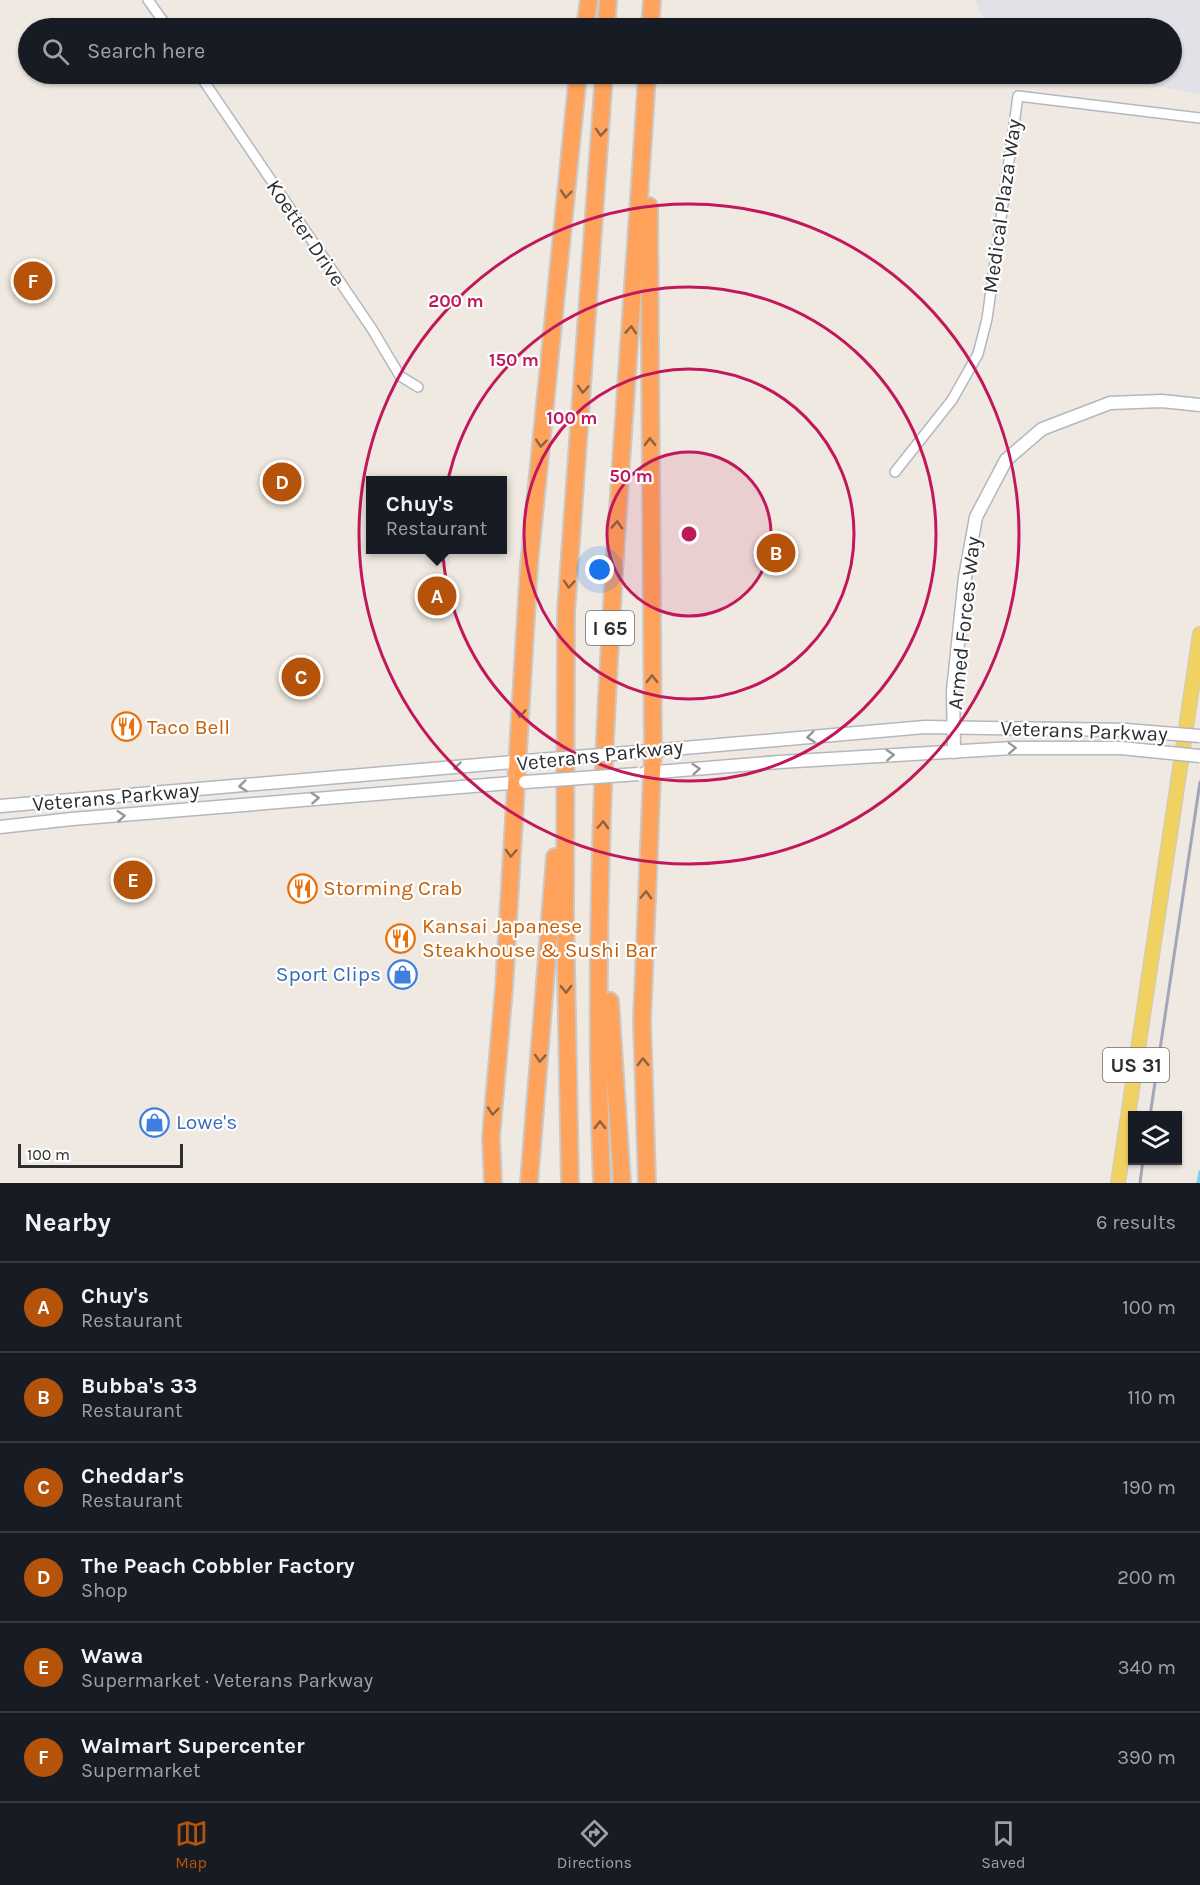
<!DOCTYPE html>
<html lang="en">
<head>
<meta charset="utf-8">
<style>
	body { margin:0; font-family:Karla,sans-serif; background:#242831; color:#f1f3f6 }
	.controls { position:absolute; right:18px; bottom:18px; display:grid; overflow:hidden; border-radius:0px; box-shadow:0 2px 4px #0004 }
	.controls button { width:54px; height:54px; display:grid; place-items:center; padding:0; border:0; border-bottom:2px solid #363941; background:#171b24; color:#f1f3f6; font:30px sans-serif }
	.scale { position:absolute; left:18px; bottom:15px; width:165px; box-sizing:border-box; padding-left:6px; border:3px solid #2e2e2e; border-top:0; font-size:16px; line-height:21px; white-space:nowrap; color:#2e2e2e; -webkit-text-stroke:4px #fff; paint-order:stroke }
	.you { position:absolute; left:600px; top:570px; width:21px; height:21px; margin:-15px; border:4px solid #fff; border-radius:50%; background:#1a73e8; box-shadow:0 0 0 9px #1a73e833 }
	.badge { display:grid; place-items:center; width:39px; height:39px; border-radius:50%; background:#b45309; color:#fff; font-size:20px; font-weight:700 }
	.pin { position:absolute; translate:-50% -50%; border:3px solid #fff; box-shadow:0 2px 6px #0006 }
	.popup { position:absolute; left:366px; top:476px; width:141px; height:78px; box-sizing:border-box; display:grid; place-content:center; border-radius:0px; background:#171b24; filter:drop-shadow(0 2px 4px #0005); font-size:20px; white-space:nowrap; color:#9ea1a6 }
	.popup b { font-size:22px; color:#f1f3f6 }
	.popup::after { content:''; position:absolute; left:50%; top:100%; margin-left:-12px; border:12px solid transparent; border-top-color:#171b24 }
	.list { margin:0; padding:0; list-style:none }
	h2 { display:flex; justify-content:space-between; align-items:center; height:78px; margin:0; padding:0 24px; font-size:26px }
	h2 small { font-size:20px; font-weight:400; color:#9ea1a6 }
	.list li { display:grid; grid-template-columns:39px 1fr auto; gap:18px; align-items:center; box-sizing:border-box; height:90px; padding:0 24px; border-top:2px solid #363941 }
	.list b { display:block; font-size:22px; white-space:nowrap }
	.list p { margin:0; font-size:20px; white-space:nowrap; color:#9ea1a6 }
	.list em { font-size:20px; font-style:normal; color:#9ea1a6 }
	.icon { flex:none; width:33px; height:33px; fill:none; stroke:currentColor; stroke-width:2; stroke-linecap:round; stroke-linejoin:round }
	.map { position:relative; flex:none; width:1200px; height:1183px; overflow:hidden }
	.search { position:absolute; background:#171b24; box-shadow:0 2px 4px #0004; left:18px; right:18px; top:18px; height:66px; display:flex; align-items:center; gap:15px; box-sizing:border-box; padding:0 21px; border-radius:33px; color:#9ea1a6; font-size:22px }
	.sheet { height:618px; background:#171b24 }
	nav { display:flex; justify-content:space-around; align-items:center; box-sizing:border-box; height:84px; border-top:2px solid #363941; background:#171b24; font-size:16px; color:#9ea1a6 }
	nav a { display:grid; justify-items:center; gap:3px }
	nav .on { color:#b45309 }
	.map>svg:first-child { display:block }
	.industrial { fill:#e3e1e8 }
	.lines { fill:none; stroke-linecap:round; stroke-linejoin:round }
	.stream { stroke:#75cff0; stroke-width:3 }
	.minor-casing { stroke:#b4b7c1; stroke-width:12 }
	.secondary-casing { stroke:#b4b7c1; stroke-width:15 }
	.primary-casing { stroke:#c9c9c9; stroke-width:16 }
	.motorway-casing { stroke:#c9c9c9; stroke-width:20 }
	.minor { stroke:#fff; stroke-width:9 }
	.secondary { stroke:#fff; stroke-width:12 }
	.primary { stroke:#f2d163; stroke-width:14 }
	.motorway { stroke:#ffa35c; stroke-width:16 }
	.rail { stroke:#a3a6b8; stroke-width:3 }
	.secondary-bridge-casing { stroke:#b4b7c1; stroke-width:15; stroke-linecap:butt }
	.secondary-bridge { stroke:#fff; stroke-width:12 }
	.oneway { stroke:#8c6343 }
	.oneway2 { stroke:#969696 }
	.ring { fill:none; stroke:#c2185b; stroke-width:3 }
	.labels { text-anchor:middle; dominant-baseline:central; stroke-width:4.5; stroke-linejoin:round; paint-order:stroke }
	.shield { fill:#fff; stroke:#6d6d6d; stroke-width:1.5 }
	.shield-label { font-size:20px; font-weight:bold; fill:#2e2e2e }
	.street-label { font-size:21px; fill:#2e2e2e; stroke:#fff }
	.food-label { font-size:21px; fill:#c56008; stroke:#fff; text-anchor:start }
	.shop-label { font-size:21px; fill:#366cbe; stroke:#fff; text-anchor:end }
	.centre { fill:#c2185b; stroke:#fff; stroke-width:3 }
	.ring-label { font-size:18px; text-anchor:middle; font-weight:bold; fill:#c2185b; stroke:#fff; stroke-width:4.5; stroke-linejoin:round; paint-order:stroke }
</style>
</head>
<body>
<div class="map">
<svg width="1200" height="1183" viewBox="0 0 1200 1183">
	<rect width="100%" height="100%" fill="#efe9e1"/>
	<polygon class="industrial" points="975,0 1200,0 1200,94 1090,74 1172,74 1172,28 988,28"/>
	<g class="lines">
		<polyline class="stream" points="1198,1183 1200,1172"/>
		<defs>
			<g id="minor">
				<polyline points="148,0 168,28"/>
				<polyline points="199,74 372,329 400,376 418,387"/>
				<polyline points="895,472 952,400 978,354 987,319 1018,96 1200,118"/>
			</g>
			<g id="secondary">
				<polyline points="638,752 925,727 1126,730"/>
				<polyline points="954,752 953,691 965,577 976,517 1006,460 1042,429 1110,403 1162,401 1200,405"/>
				<polyline points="645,773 779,762 1013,748 1121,748"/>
				<polyline points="0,806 525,761"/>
				<polyline points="0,827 72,819 522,782"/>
			</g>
			<polyline id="primary" points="1118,1183 1200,634"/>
			<g id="motorway">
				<polyline points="585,28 589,0"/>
				<polyline points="606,28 608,0"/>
				<polyline points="650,28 652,0"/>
				<polyline points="610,1001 622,1183"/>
				<polyline points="493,1183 491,1137 504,988 529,565 578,74"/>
				<polyline points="529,1183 555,857"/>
				<polyline points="570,1183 565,912 566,612 604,74"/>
				<path d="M 602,1183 C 587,813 625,443 647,74"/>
				<polyline points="647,1183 642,1020 653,750 649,206"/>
			</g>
		</defs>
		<use href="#minor" class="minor-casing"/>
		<use href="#secondary" class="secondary-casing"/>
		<use href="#primary" class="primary-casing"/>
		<use href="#motorway" class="motorway-casing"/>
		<use href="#minor" class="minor"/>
		<use href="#secondary" class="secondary"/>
		<use href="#primary" class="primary"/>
		<use href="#motorway" class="motorway"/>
		<g class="rail">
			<polyline points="1150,1116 1200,782"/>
			<polyline points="1140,1183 1143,1160"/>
		</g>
		<defs>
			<g id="secondary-bridge">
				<polyline points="1126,730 1200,736"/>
				<polyline points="1121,748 1200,756"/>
				<polyline points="526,761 638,752"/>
				<polyline points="525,782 638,774"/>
			</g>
		</defs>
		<use href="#secondary-bridge" class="secondary-bridge-casing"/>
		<use href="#secondary-bridge" class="secondary-bridge"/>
	</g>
	<defs><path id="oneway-chevron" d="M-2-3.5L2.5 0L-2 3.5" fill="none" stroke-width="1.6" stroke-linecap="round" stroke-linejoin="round" transform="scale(1.5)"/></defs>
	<g class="oneway">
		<use href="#oneway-chevron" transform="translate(601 132) rotate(94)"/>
		<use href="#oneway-chevron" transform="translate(566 194) rotate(96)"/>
		<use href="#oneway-chevron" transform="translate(631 330) rotate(-86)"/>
		<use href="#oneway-chevron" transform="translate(583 389) rotate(94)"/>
		<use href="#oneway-chevron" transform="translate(650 442) rotate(-91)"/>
		<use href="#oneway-chevron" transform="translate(541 443) rotate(96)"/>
		<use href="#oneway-chevron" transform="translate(617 525) rotate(-86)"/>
		<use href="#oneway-chevron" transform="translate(569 584) rotate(94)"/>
		<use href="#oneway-chevron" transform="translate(652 679) rotate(-90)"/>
		<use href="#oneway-chevron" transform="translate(520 713) rotate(94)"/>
		<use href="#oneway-chevron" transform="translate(603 825) rotate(-88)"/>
		<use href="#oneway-chevron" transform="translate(511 853) rotate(93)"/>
		<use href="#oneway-chevron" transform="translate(646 895) rotate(-88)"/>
		<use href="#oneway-chevron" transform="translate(566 989) rotate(89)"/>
		<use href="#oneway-chevron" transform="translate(540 1058) rotate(94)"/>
		<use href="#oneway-chevron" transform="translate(643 1062) rotate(-91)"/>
		<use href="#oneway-chevron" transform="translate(493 1111) rotate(95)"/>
		<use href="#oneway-chevron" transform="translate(600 1125) rotate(-90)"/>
	</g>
	<g class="oneway2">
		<use href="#oneway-chevron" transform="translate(811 737) rotate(174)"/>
		<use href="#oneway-chevron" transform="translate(1012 748) rotate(-2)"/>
		<use href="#oneway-chevron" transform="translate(890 755) rotate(-3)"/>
		<use href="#oneway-chevron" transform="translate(458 768) rotate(175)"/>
		<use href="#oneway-chevron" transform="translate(696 769) rotate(-5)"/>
		<use href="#oneway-chevron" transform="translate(243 786) rotate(174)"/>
		<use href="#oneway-chevron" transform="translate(315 798) rotate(-4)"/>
		<use href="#oneway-chevron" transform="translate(121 816) rotate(-5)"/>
	</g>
	<circle cx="689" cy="534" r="82" fill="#c2185b" fill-opacity=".12"/>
	<g class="ring">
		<circle cx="689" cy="534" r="82"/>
		<circle cx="689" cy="534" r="165"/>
		<circle cx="689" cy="534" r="247"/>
		<circle cx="689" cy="534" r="330"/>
	</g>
	<defs>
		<symbol id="restaurant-ring" viewBox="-11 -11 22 22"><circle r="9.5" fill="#fff" stroke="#e8710a" stroke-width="1.5"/><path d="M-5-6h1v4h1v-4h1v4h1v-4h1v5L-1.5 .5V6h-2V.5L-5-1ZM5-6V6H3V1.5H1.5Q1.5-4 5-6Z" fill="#e8710a"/></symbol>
		<symbol id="shop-ring" viewBox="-11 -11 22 22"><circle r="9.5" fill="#fff" stroke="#3f7fe0" stroke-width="1.5"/><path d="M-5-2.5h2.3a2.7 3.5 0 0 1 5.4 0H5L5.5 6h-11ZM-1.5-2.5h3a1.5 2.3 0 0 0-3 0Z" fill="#3f7fe0"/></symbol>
	</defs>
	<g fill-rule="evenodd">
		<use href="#restaurant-ring" x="110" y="710" width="33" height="33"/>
		<use href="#restaurant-ring" x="286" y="872" width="33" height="33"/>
		<use href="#restaurant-ring" x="384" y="922" width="33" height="33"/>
		<use href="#shop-ring" x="386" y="958" width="33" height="33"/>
		<use href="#shop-ring" x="138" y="1106" width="33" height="33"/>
	</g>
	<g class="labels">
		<g class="shield">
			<rect x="586" y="611" width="48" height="34" rx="4.5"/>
			<rect x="1103" y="1048" width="66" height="34" rx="4.5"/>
		</g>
		<g class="shield-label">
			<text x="610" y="628">I 65</text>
			<text x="1136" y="1065">US 31</text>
		</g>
		<g class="street-label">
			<text transform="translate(1002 206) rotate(-82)">Medical Plaza Way</text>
			<text transform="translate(306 233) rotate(56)">Koetter Drive</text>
			<text transform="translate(964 623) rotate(-84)">Armed Forces Way</text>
			<text transform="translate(1084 731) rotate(2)">Veterans Parkway</text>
			<text transform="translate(600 755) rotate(-6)">Veterans Parkway</text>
			<text transform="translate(116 797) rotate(-5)">Veterans Parkway</text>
		</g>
		<g class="food-label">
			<text x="147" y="727">Taco Bell</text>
			<text x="323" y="888">Storming Crab</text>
			<text x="422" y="926">Kansai Japanese<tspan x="422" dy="24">Steakhouse &amp; Sushi Bar</tspan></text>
		</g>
		<g class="shop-label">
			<text x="381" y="974">Sport Clips</text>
			<text x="176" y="1122" text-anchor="start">Lowe's</text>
		</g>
	</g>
	<circle cx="689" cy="534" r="9" class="centre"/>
	<g class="ring-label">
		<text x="456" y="307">200 m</text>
		<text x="514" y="366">150 m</text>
		<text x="572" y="424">100 m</text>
		<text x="631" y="482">50 m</text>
	</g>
</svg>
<div class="controls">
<button><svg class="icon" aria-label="layers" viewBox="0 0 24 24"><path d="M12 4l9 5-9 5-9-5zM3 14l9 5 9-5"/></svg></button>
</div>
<div class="scale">100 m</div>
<div class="you"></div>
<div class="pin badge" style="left:437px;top:596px">A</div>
<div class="popup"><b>Chuy's</b>Restaurant</div>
<div class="pin badge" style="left:776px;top:553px">B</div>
<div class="pin badge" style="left:301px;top:677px">C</div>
<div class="pin badge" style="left:282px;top:482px">D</div>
<div class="pin badge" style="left:133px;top:880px">E</div>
<div class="pin badge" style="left:33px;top:281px">F</div>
<div class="search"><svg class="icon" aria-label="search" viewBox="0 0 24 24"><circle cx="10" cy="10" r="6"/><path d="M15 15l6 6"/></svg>Search here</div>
</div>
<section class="sheet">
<h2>Nearby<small>6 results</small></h2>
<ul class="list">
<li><span class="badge">A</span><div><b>Chuy's</b><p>Restaurant</p></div><em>100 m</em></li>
<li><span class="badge">B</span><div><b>Bubba's 33</b><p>Restaurant</p></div><em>110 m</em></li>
<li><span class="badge">C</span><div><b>Cheddar's</b><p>Restaurant</p></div><em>190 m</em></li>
<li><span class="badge">D</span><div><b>The Peach Cobbler Factory</b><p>Shop</p></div><em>200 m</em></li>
<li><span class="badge">E</span><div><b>Wawa</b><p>Supermarket · Veterans Parkway</p></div><em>340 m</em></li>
<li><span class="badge">F</span><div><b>Walmart Supercenter</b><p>Supermarket</p></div><em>390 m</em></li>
</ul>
</section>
<nav>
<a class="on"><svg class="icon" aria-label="map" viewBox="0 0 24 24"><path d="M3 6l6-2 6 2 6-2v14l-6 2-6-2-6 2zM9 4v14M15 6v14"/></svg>Map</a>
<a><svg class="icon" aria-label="directions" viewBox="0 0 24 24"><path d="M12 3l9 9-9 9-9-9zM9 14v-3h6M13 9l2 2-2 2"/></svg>Directions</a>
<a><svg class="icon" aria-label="saved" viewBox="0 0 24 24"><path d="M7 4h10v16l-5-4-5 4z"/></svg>Saved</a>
</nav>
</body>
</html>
